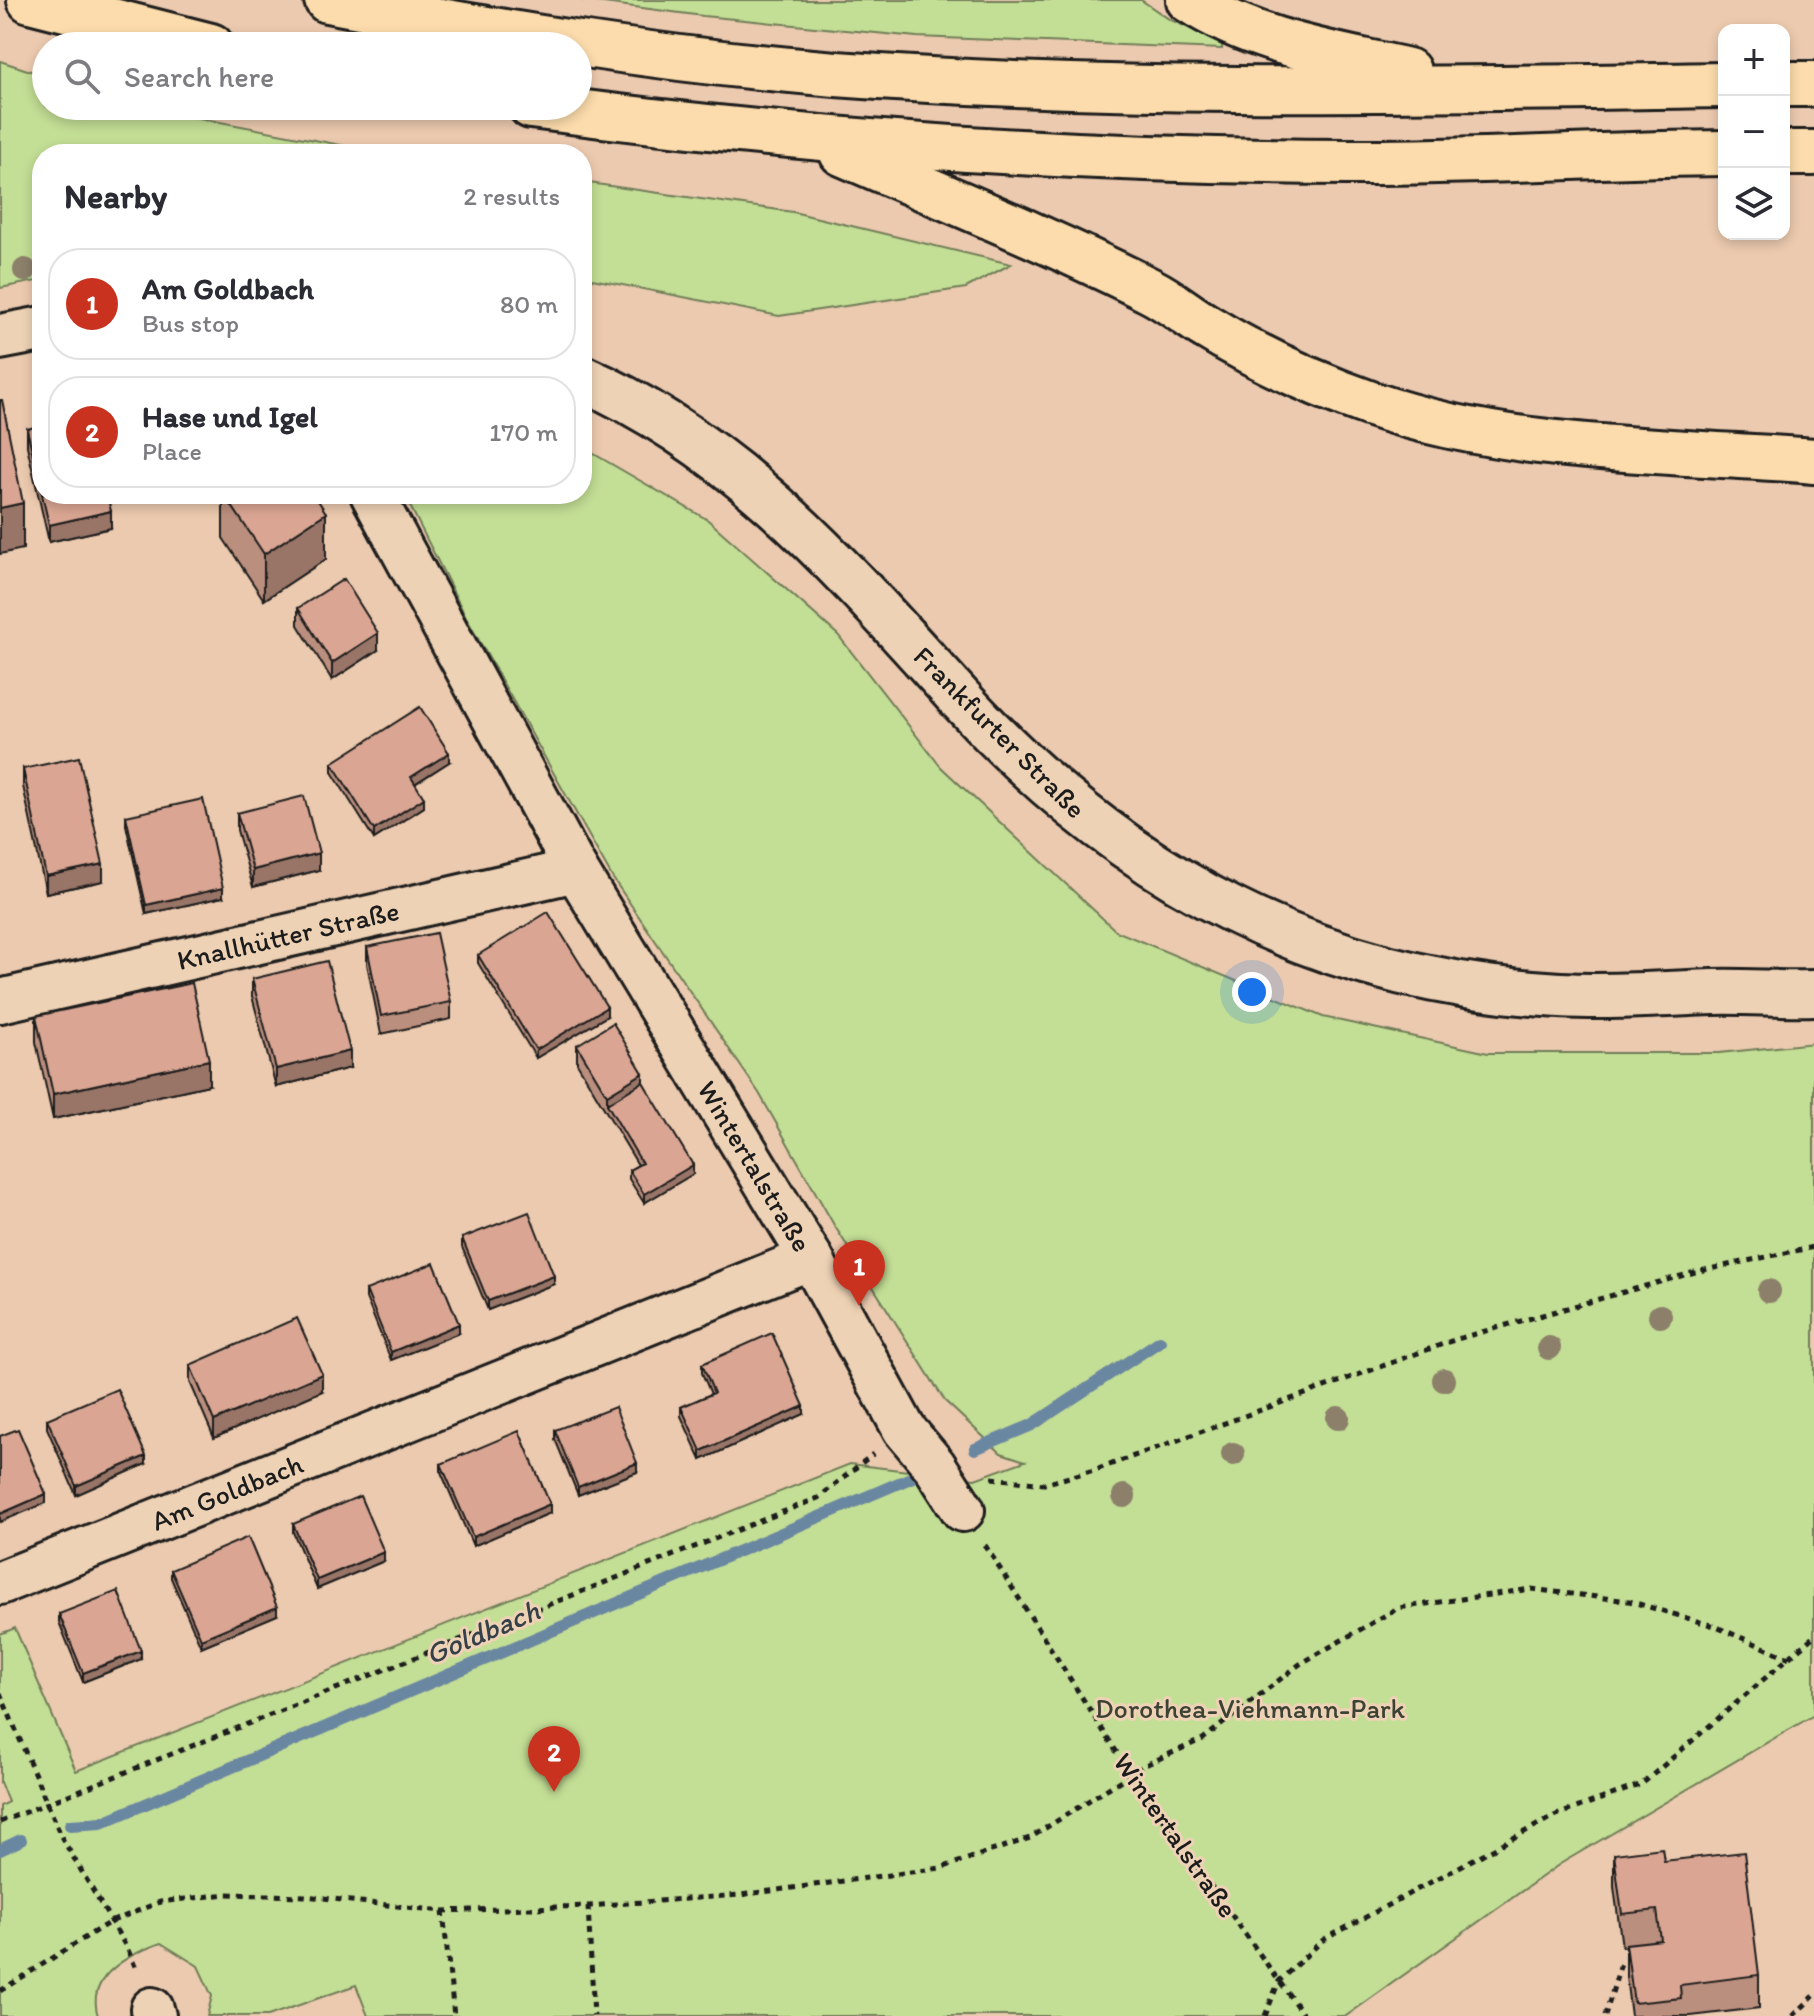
<!DOCTYPE html>
<html lang="en">
<head>
<meta charset="utf-8">
<style>
	body { margin:0; font-family:Itim,sans-serif; background:#f7f7f7; color:#2b2b33 }
	.controls { position:absolute; right:24px; top:24px; display:grid; overflow:hidden; border-radius:16px; box-shadow:0 4px 12px #0003 }
	.controls button { width:72px; height:72px; display:grid; place-items:center; padding:0; border:0; border-bottom:2px solid #e1e1e2; background:#fff; color:#2b2b33; font:40px sans-serif }
	.you { position:absolute; left:1252px; top:992px; width:28px; height:28px; margin:-20px; border:6px solid #fff; border-radius:50%; background:#1a73e8; box-shadow:0 0 0 12px #1a73e833 }
	.badge { display:grid; place-items:center; width:52px; height:52px; border-radius:50%; background:#c8321e; color:#fff; font-size:26px; font-weight:700 }
	.pin { position:absolute; translate:-50% -66px; filter:drop-shadow(0 2px 4px #0008) }
	.pin::after { content:''; position:absolute; top:42px; width:28px; height:24px; background:inherit; clip-path:polygon(0 0,100% 0,50% 100%) }
	.list { margin:0; padding:0; list-style:none }
	h2 { display:flex; justify-content:space-between; align-items:center; height:104px; margin:0; padding:0 32px; font-size:34px }
	h2 small { font-size:26px; font-weight:400; color:#7c7c81 }
	.list li { display:grid; grid-template-columns:52px 1fr auto; gap:24px; align-items:center; box-sizing:border-box; height:112px; margin:0 16px 16px; padding:0 16px; border:2px solid #e1e1e2; border-radius:32px }
	.list b { display:block; font-size:30px; white-space:nowrap }
	.list p { margin:0; font-size:26px; white-space:nowrap; color:#7c7c81 }
	.list em { font-size:26px; font-style:normal; color:#7c7c81 }
	.icon { flex:none; width:44px; height:44px; fill:none; stroke:currentColor; stroke-width:2; stroke-linecap:round; stroke-linejoin:round }
	.map { position:relative; flex:none; width:1814px; height:2016px; overflow:hidden }
	.search { position:absolute; background:#fff; box-shadow:0 4px 12px #0003; left:32px; top:32px; width:560px; height:88px; display:flex; align-items:center; gap:20px; box-sizing:border-box; padding:0 28px; border-radius:44px; color:#7c7c81; font-size:30px }
	.panel { position:absolute; background:#fff; box-shadow:0 4px 12px #0003; left:32px; top:144px; width:560px; height:360px; border-radius:32px }
	.map>svg:first-child { display:block }
	.green { fill:#c3de95; stroke:#707d58; stroke-width:2 }
	.lines { fill:none; stroke-linecap:round; stroke-linejoin:round }
	.stream { stroke:#6b87a2; stroke-width:12 }
	.street-casing { stroke:#1c1c1c; stroke-width:48 }
	.secondary-casing { stroke:#1c1c1c; stroke-width:50 }
	.highway-casing { stroke:#1c1c1c; stroke-width:50 }
	.path { stroke:#1c1c1c; stroke-width:5; stroke-dasharray:6 6; stroke-linecap:butt }
	.street { stroke:#eed2b5; stroke-width:42 }
	.secondary { stroke:#eed2b5; stroke-width:44 }
	.highway { stroke:#fcdcac; stroke-width:44 }
	.tree { fill:#8c806b }
	.wall { fill:#bb8f7e; stroke:#1c1c1c; stroke-width:2 }
	.shaded-wall { fill:#997467; stroke:#1c1c1c; stroke-width:2 }
	.building { fill:#daa693; stroke:#1c1c1c; stroke-width:2 }
	.labels { text-anchor:middle; dominant-baseline:central; stroke-width:6; stroke-linejoin:round; paint-order:stroke }
	.street-label { font-size:28px; fill:#1c1c1c; stroke:#eed2b5 }
	.park-label { font-size:28px; fill:#3d4334; stroke:#eed2b5 }
	.water-label { font-size:30px; font-style:italic; fill:#364049; stroke:#eed2b5 }
</style>
</head>
<body>
<div class="map">
<svg width="1814" height="2016" viewBox="0 0 1814 2016">
	<rect width="100%" height="100%" fill="#eccaaf"/>
	<filter id="ink" filterUnits="userSpaceOnUse"><feTurbulence type="fractalNoise" baseFrequency=".0125" numOctaves="2"/><feDisplacementMap in="SourceGraphic" scale="16" xChannelSelector="R" yChannelSelector="G"/><feConvolveMatrix kernelMatrix="1 2 1 2 8 2 1 2 1" color-interpolation-filters="sRGB"/></filter>
	<g filter="url(#ink)">
		<g class="green">
			<polygon points="581,0 1141,0 1169,19 1222,43 1222,49 917,37 703,16"/>
			<polygon points="0,61 46,76 46,106 136,106 388,154 42,154 42,280 0,288"/>
			<polygon points="582,182 793,212 1011,264 966,288 779,316 582,277"/>
			<path d="M 582,447 L 708,520 L 838,635 L 941,767 L 1116,931 L 1323,1017 L 1488,1053 L 1719,1053 L 1814,1043 L 1814,1715 L 1560,1864 L 1346,2016 L 368,2016 L 356,1985 L 268,2016 L 207,2016 L 212,1996 L 198,1966 L 161,1943 C 130,1954 85,1976 98,2016 L 0,2016 L 0,1806 L 8,1802 L 0,1782 L 0,1634 L 15,1628 L 76,1771 L 850,1464 L 975,1479 L 1025,1461 L 1001,1453 L 945,1401 L 834,1225 L 759,1093 L 612,877 L 467,619 L 404,494 L 582,494 Z"/>
		</g>
		<g class="lines">
			<g class="stream">
				<polyline points="975,1449 1032,1425 1160,1341"/>
				<polyline points="70,1825 101,1823 913,1477"/>
				<polyline points="0,1850 21,1840"/>
			</g>
			<defs>
				<g id="street">
					<polyline points="372,494 576,870 811,1258 904,1429 934,1465 963,1510"/>
					<polyline points="0,1001 576,870"/>
					<polyline points="0,1583 811,1258"/>
					<polyline points="152,2009 154,2016"/>
				</g>
				<g id="secondary">
					<polyline points="0,337 42,329"/>
					<path d="M 582,378 C 742,448 850,578 965,704 C 1127,879 1320,982 1560,995 C 1611,998 1662,994 1713,992 C 1746,991 1780,994 1814,993"/>
				</g>
				<g id="highway">
					<polyline points="30,0 211,46"/>
					<path d="M 327,0 C 495,32 665,61 836,74 C 1131,96 1428,89 1724,85"/>
					<path d="M 1189,0 C 1254,43 1334,54 1408,71"/>
					<polyline points="1784,84 1814,84"/>
					<path d="M 531,106 C 803,142 1075,161 1350,162 C 1474,163 1599,154 1724,153"/>
					<path d="M 842,153 C 946,198 1050,240 1151,291 C 1171,301 1188,316 1207,327 C 1259,359 1314,384 1371,404 C 1513,453 1666,449 1814,461"/>
					<polyline points="1784,153 1814,153"/>
				</g>
			</defs>
			<use href="#street" class="street-casing"/>
			<use href="#secondary" class="secondary-casing"/>
			<use href="#highway" class="highway-casing"/>
			<g class="path">
				<polyline points="992,1478 1044,1484 1098,1469 1457,1339 1695,1272 1814,1247"/>
				<polyline points="985,1545 1130,1773 1304,2016"/>
				<polyline points="0,1693 62,1838 128,1950 137,1971"/>
				<polyline points="0,1822 818,1498 873,1454"/>
				<polyline points="588,1906 594,2016"/>
				<polyline points="443,1911 454,2016"/>
				<polyline points="0,1991 110,1922 160,1902 227,1894 305,1896 443,1911 588,1906 740,1895 941,1868 1030,1838 1143,1766 1203,1739 1300,1664 1398,1608 1531,1589 1629,1601 1714,1626 1789,1658"/>
				<polyline points="1265,2016 1279,1981 1323,1940 1554,1816 1642,1784 1814,1636"/>
				<polyline points="1605,2016 1621,1963"/>
				<polyline points="1793,2016 1814,1996"/>
			</g>
			<use href="#street" class="street"/>
			<use href="#secondary" class="secondary"/>
			<use href="#highway" class="highway"/>
		</g>
		<g class="tree">
			<circle cx="25" cy="270" r="12"/>
			<circle cx="1769" cy="1291" r="12"/>
			<circle cx="1660" cy="1316" r="12"/>
			<circle cx="1549" cy="1348" r="12"/>
			<circle cx="1444" cy="1380" r="12"/>
			<circle cx="1338" cy="1418" r="12"/>
			<circle cx="1233" cy="1454" r="12"/>
			<circle cx="1124" cy="1496" r="12"/>
		</g>
		<g class="wall">
			<polygon points="27,429 111,528 49,542 27,446"/>
			<polygon points="223,494 314,494 326,559 264,600 223,538"/>
			<polygon points="298,608 378,650 332,680 298,625"/>
			<polygon points="449,762 415,784 424,807 374,839 332,772 332,763"/>
			<polygon points="23,769 103,881 46,893 23,786"/>
			<polygon points="237,813 319,870 253,887 237,830"/>
			<polygon points="126,816 223,897 146,914 126,825"/>
			<polygon points="367,947 451,1002 451,1019 381,1034 367,964"/>
			<polygon points="478,955 607,1016 536,1058 478,963"/>
			<polygon points="252,979 350,1068 276,1087 252,996"/>
			<polygon points="36,1016 209,1085 53,1119 36,1042"/>
			<polygon points="577,1045 643,1082 693,1174 644,1203 629,1179 629,1170 638,1165 577,1063"/>
			<polygon points="462,1238 554,1284 488,1310 462,1247"/>
			<polygon points="366,1290 459,1333 391,1360 366,1298"/>
			<polygon points="702,1364 804,1414 701,1460 681,1416 681,1407 711,1394 702,1373"/>
			<polygon points="190,1365 322,1391 214,1438 190,1382"/>
			<polygon points="47,1419 146,1464 76,1495 47,1428"/>
			<polygon points="555,1430 637,1472 578,1495 555,1439"/>
			<polygon points="441,1464 550,1513 473,1546 441,1472"/>
			<polygon points="293,1524 384,1561 317,1589 293,1532"/>
			<polygon points="171,1570 277,1615 201,1647 171,1578"/>
			<polygon points="59,1614 141,1659 83,1682 59,1622"/>
			<polygon points="1614,1854 1664,1861 1759,1975 1759,2008 1691,2016 1631,2016 1626,1977 1626,1946 1622,1947 1614,1887"/>
		</g>
		<g class="shaded-wall">
			<polygon points="23,503 23,549 0,554 0,508"/>
			<polygon points="111,511 111,528 49,542 49,525"/>
			<polygon points="326,513 326,559 264,600 264,554"/>
			<polygon points="378,633 378,650 332,680 332,663"/>
			<polygon points="449,753 449,762 411,786 411,777"/>
			<polygon points="424,798 424,807 374,839 374,830"/>
			<polygon points="319,853 319,870 253,887 253,870"/>
			<polygon points="103,864 103,881 46,893 46,876"/>
			<polygon points="223,888 223,897 146,914 146,905"/>
			<polygon points="607,1007 607,1016 536,1058 536,1050"/>
			<polygon points="350,1051 350,1068 276,1087 276,1069"/>
			<polygon points="209,1060 209,1085 53,1119 53,1094"/>
			<polygon points="643,1073 643,1091 607,1104 607,1095"/>
			<polygon points="693,1165 693,1174 644,1203 644,1194"/>
			<polygon points="554,1276 554,1284 488,1310 488,1301"/>
			<polygon points="459,1324 459,1333 391,1360 391,1352"/>
			<polygon points="322,1374 322,1391 214,1438 214,1421"/>
			<polygon points="804,1406 804,1414 701,1460 701,1451"/>
			<polygon points="146,1456 146,1464 76,1495 76,1486"/>
			<polygon points="637,1463 637,1472 578,1495 578,1487"/>
			<polygon points="46,1494 46,1503 0,1522 0,1514"/>
			<polygon points="550,1504 550,1513 473,1546 473,1537"/>
			<polygon points="384,1552 384,1561 317,1589 317,1580"/>
			<polygon points="277,1607 277,1615 201,1647 201,1639"/>
			<polygon points="141,1651 141,1659 83,1682 83,1673"/>
		</g>
		<g class="building">
			<polygon points="0,400 2,400 23,503 0,508"/>
			<polygon points="42,425 42,494 107,494 111,511 49,525 27,429"/>
			<polygon points="224,494 314,494 326,513 264,554"/>
			<polygon points="344,579 378,633 332,663 298,608"/>
			<polygon points="420,707 449,753 411,777 424,798 374,830 332,763"/>
			<polygon points="79,757 103,864 46,876 23,769"/>
			<polygon points="304,796 319,853 253,870 237,813"/>
			<polygon points="203,799 223,888 146,905 126,816"/>
			<polygon points="548,912 607,1007 536,1050 478,955"/>
			<polygon points="436,933 451,1002 381,1016 367,947"/>
			<polygon points="327,961 350,1051 276,1069 252,979"/>
			<polygon points="192,983 209,1060 53,1094 36,1016"/>
			<polygon points="613,1023 643,1073 607,1095 577,1045"/>
			<polygon points="643,1082 693,1165 644,1194 629,1170 642,1163 607,1104"/>
			<polygon points="529,1212 554,1276 488,1301 462,1238"/>
			<polygon points="434,1263 459,1324 391,1352 366,1290"/>
			<polygon points="297,1318 322,1374 214,1421 190,1365"/>
			<polygon points="772,1333 804,1406 701,1451 681,1407 714,1393 702,1364"/>
			<polygon points="117,1389 146,1456 76,1486 47,1419"/>
			<polygon points="615,1407 637,1463 578,1487 555,1430"/>
			<polygon points="18,1429 46,1494 0,1514 0,1436"/>
			<polygon points="519,1431 550,1504 473,1537 441,1464"/>
			<polygon points="360,1496 384,1552 317,1580 293,1524"/>
			<polygon points="248,1537 277,1607 201,1639 171,1570"/>
			<polygon points="118,1591 141,1651 83,1673 59,1614"/>
			<polygon points="1662,1848 1664,1861 1744,1852 1759,1975 1680,1985 1681,1998 1634,2003 1626,1944 1661,1940 1657,1910 1622,1914 1614,1854"/>
		</g>
	</g>
	<g class="labels">
		<g class="street-label">
			<text transform="translate(1000 732) rotate(45)">Frankfurter Straße</text>
			<text transform="translate(288 935) rotate(-13)">Knallhütter Straße</text>
			<text transform="translate(755 1166) rotate(59)">Wintertalstraße</text>
			<text transform="translate(227 1492) rotate(-22)">Am Goldbach</text>
			<text transform="translate(1176 1835) rotate(55)">Wintertalstraße</text>
		</g>
		<g class="park-label">
			<text x="1250" y="1708">Dorothea-Viehmann-Park</text>
		</g>
		<g class="water-label">
			<text transform="translate(482 1632) rotate(-23)">Goldbach</text>
		</g>
	</g>
</svg>
<div class="controls">
<button>+</button>
<button>−</button>
<button><svg class="icon" aria-label="layers" viewBox="0 0 24 24"><path d="M12 4l9 5-9 5-9-5zM3 14l9 5 9-5"/></svg></button>
</div>
<div class="you"></div>
<div class="pin badge" style="left:859px;top:1306px">1</div>
<div class="pin badge" style="left:554px;top:1792px">2</div>
<div class="search"><svg class="icon" aria-label="search" viewBox="0 0 24 24"><circle cx="10" cy="10" r="6"/><path d="M15 15l6 6"/></svg>Search here</div>
<section class="panel">
<h2>Nearby<small>2 results</small></h2>
<ul class="list">
<li><span class="badge">1</span><div><b>Am Goldbach</b><p>Bus stop</p></div><em>80 m</em></li>
<li><span class="badge">2</span><div><b>Hase und Igel</b><p>Place</p></div><em>170 m</em></li>
</ul>
</section>
</div>
</body>
</html>
